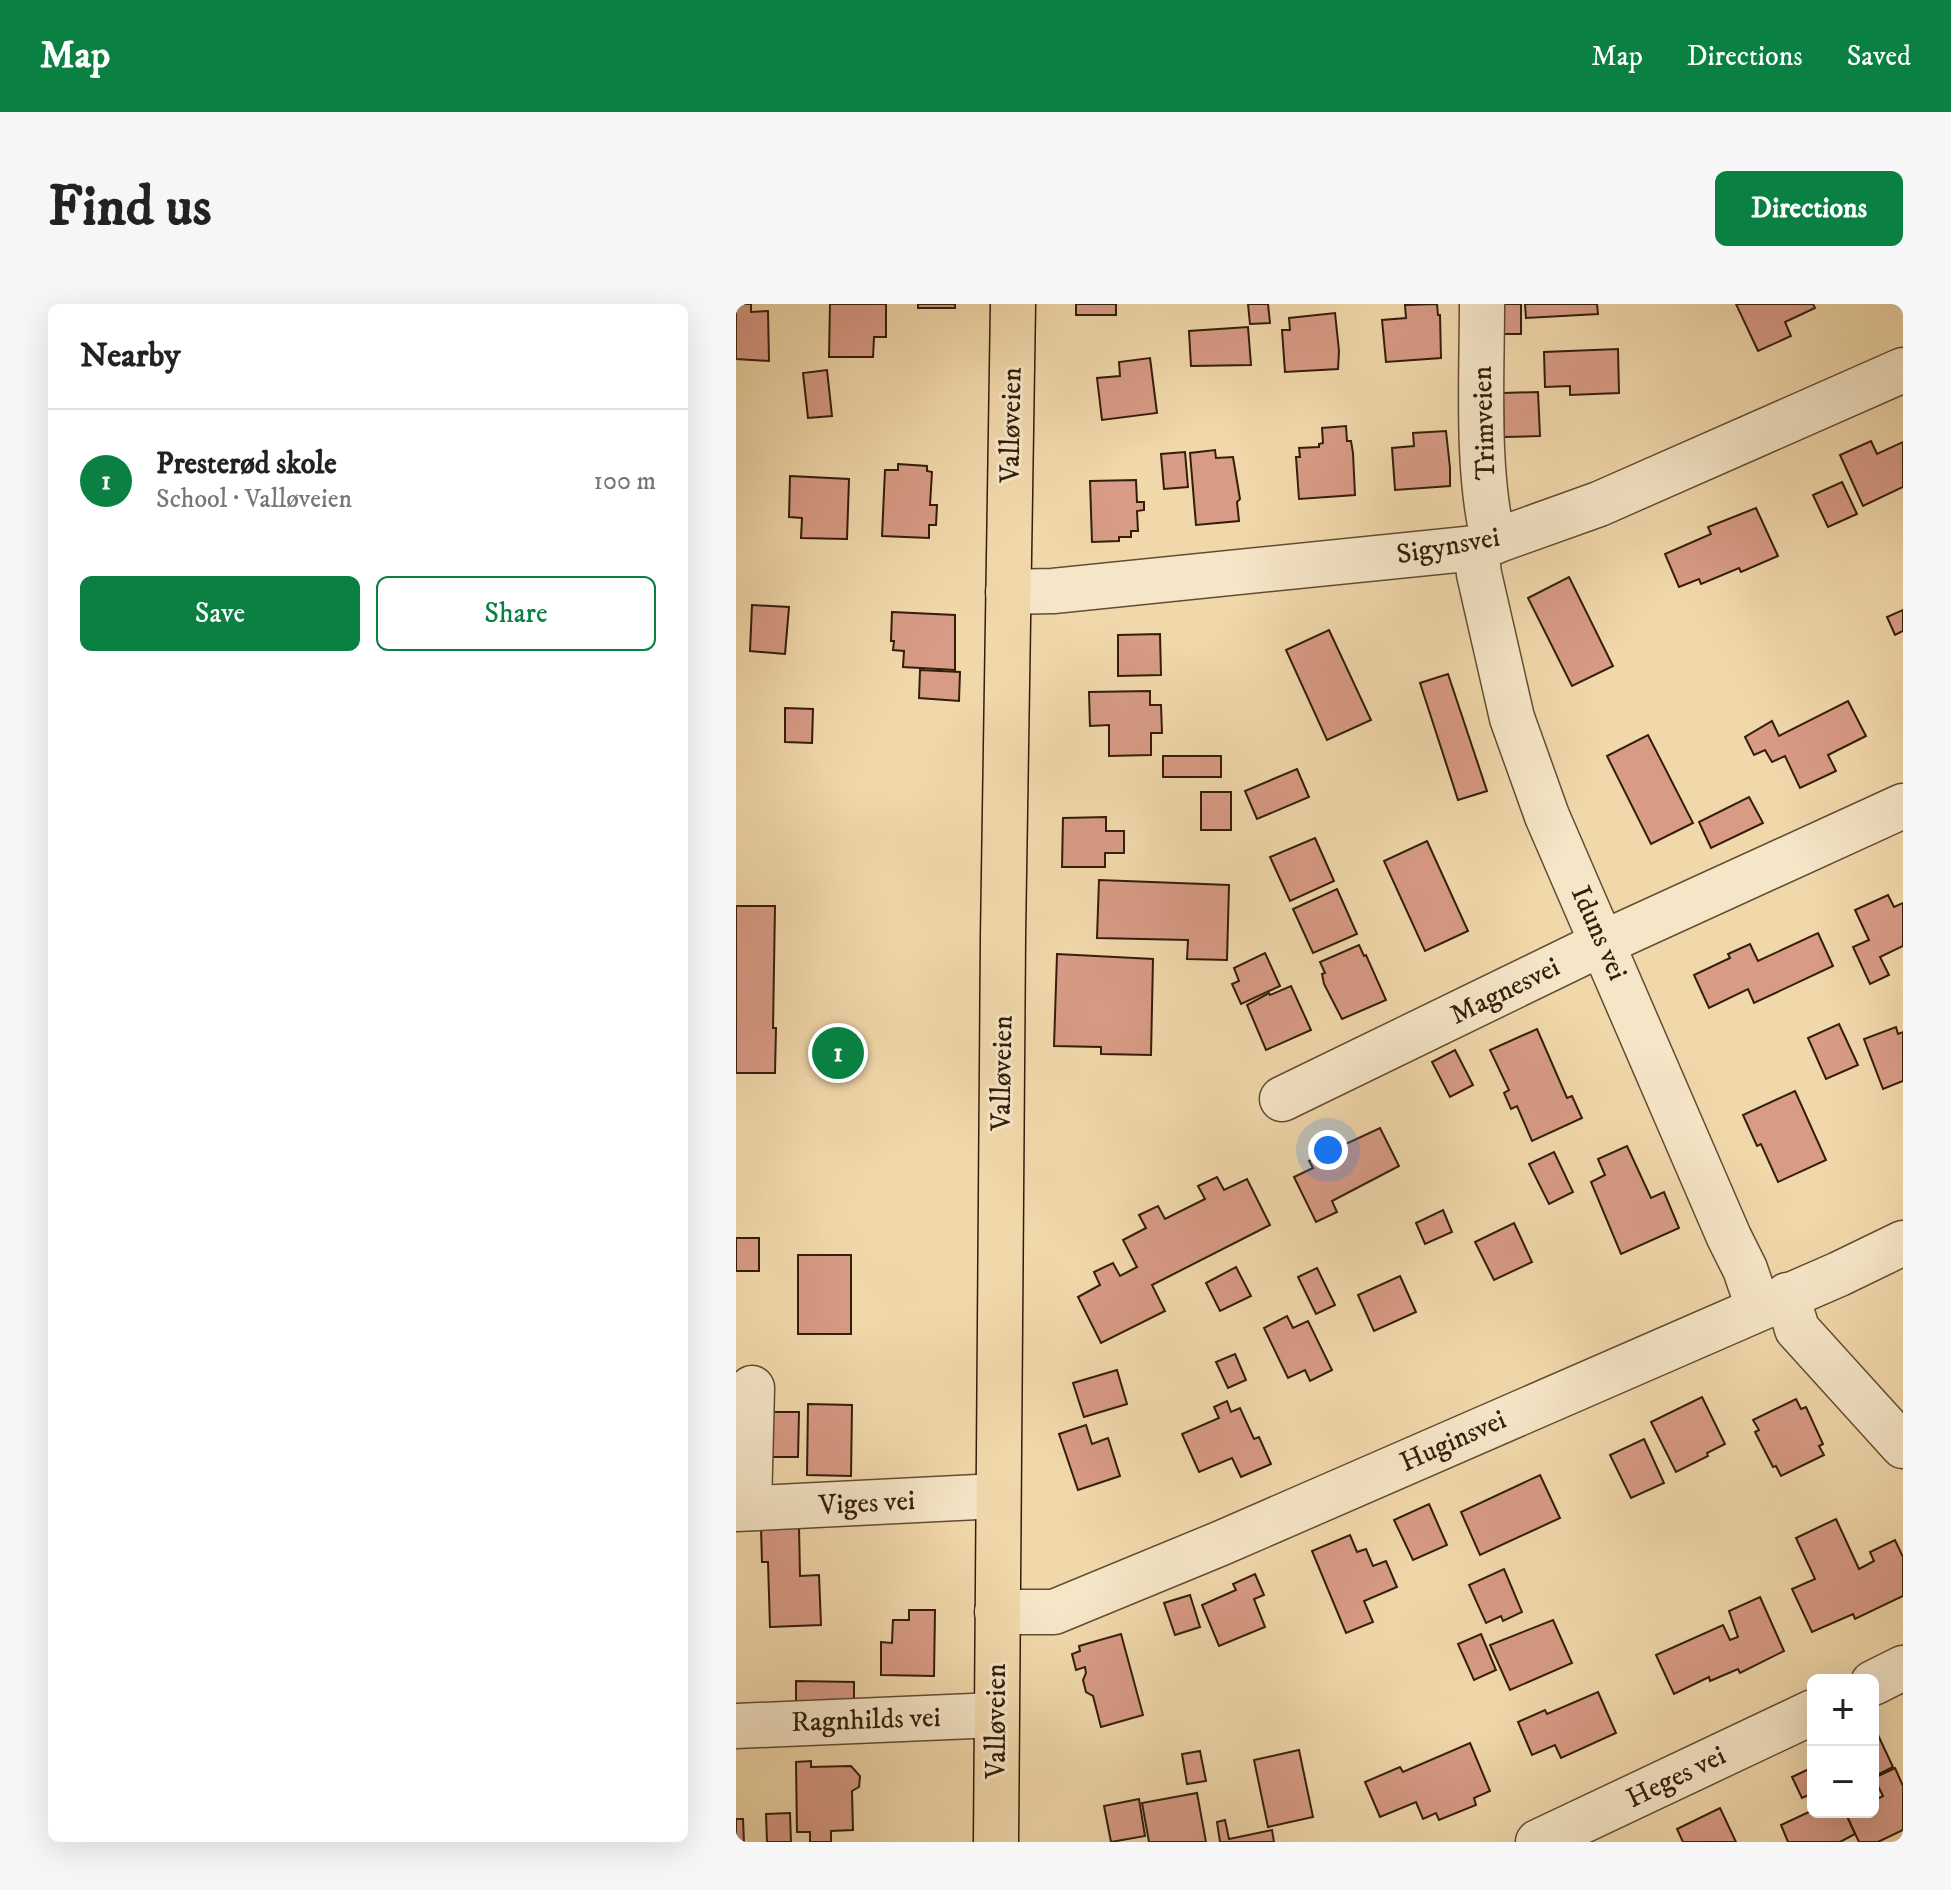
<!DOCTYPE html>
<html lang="en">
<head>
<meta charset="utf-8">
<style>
	body { margin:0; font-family:"IM FELL DW Pica",serif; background:#f6f6f6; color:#222 }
	.controls { position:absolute; right:24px; bottom:24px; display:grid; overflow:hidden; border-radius:12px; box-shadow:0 8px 32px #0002 }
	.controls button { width:72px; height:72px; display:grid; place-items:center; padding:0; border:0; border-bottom:2px solid #e0e0e0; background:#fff; color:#222; font:40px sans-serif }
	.you { position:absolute; left:592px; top:846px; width:28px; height:28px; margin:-20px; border:6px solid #fff; border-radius:50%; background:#1a73e8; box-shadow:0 0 0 12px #1a73e833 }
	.badge { display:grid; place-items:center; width:52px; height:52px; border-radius:50%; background:#0b8043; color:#fff; font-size:26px; font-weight:700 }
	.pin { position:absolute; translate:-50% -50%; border:4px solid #fff; box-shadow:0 2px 8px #0006 }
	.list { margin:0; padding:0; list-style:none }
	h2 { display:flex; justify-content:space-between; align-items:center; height:104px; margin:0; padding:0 32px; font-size:34px }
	h2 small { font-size:26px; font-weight:400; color:#767676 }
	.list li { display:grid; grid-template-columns:52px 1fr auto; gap:24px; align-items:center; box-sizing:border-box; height:144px; padding:0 32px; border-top:2px solid #e0e0e0 }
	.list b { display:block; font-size:30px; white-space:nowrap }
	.list p { margin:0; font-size:26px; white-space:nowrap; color:#767676 }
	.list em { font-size:26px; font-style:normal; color:#767676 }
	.actions { display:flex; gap:16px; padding:24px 32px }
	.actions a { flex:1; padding:18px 0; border:2px solid #0b8043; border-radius:12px; text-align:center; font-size:28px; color:#0b8043 }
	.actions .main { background:#0b8043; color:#fff }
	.map { position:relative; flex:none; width:1167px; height:1538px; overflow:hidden; border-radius:12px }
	header { display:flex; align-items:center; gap:48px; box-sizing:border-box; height:112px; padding:0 40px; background:#0b8043; color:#fff }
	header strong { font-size:38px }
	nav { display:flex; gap:44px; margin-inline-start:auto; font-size:28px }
	.intro { display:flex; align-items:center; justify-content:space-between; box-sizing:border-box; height:192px; padding:0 48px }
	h1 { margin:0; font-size:56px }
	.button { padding:20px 36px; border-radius:12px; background:#0b8043; color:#fff; font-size:28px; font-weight:700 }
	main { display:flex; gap:48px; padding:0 48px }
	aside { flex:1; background:#fff; border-radius:12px; box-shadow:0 8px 32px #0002 }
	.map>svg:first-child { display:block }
	.building { fill:#d89b85; stroke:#331e0b; stroke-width:2 }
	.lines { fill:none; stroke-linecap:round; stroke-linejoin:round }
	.minor-casing { stroke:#624c33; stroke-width:47 }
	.major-casing { stroke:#331e0b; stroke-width:47 }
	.minor { stroke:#f6e6c8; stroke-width:44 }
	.major { stroke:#f1d8ab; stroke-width:44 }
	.labels { text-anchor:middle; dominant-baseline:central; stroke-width:6; stroke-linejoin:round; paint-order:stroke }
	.street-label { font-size:28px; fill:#331e0b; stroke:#f6e6c8 }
</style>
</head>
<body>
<header>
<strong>Map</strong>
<nav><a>Map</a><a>Directions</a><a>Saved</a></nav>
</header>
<div class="intro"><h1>Find us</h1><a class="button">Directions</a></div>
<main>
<aside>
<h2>Nearby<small></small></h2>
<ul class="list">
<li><span class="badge">1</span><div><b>Presterød skole</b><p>School · Valløveien</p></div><em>100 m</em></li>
</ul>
<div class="actions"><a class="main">Save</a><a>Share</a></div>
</aside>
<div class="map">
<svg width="1167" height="1538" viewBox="0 0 1167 1538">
	<rect width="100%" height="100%" fill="#f1d8ab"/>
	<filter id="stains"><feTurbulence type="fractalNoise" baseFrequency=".0025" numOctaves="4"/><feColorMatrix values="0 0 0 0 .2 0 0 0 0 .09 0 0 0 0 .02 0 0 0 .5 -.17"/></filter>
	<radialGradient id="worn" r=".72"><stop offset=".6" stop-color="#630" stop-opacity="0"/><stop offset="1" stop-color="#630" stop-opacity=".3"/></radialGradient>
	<g class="building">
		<polygon points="0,0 15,0 15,8 32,7 33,57 0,55"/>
		<polygon points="94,0 150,0 150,33 138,33 137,53 93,53"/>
		<rect x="182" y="0" width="37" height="4"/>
		<rect x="340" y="0" width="40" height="11"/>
		<polygon points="512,0 532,0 534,19 514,20"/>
		<polygon points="701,0 702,11 704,11 705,54 650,58 646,16 670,14 669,1"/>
		<polygon points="763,0 785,0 785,30 764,30"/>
		<polygon points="789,0 861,0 862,10 790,14"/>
		<polygon points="1000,0 1077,0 1079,4 1049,18 1055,32 1022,47"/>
		<polygon points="599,9 603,47 602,65 549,68 546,26 554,26 553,14"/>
		<polygon points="512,23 515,61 455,62 453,27"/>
		<polygon points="882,45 883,89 834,91 834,82 809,83 808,48"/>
		<polygon points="414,54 421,109 366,116 361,74 384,72 383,58"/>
		<polygon points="91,66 96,112 72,114 67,69"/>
		<polygon points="802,88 804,132 768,133 767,89"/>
		<polygon points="610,122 611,137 615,137 617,149 619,191 563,195 560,153 564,153 563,144 583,143 583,140 587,139 586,124"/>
		<polygon points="710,127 714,164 714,182 659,186 656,144 678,142 677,129"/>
		<polygon points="1135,137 1141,150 1167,138 1167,183 1127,202 1104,151"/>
		<polygon points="479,146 480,154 497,153 504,195 501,198 503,217 460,221 454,149"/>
		<polygon points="449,148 452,183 428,185 425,150"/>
		<polygon points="162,160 191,162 191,167 196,168 194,201 201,201 200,221 193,221 193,234 146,232 149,166 162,166"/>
		<polygon points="54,172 113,175 111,235 65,234 66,214 53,213"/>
		<polygon points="400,176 401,198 408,198 408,206 401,207 402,227 395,227 395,233 383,233 383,237 356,238 354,177"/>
		<polygon points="1106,178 1121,210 1092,223 1077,191"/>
		<polygon points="1020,204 1042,252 1005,268 1003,264 965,280 963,275 943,283 929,250 975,230 972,223"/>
		<polygon points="833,273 877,362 836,382 792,294"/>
		<polygon points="16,301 53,303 49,350 14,347"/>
		<polygon points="1167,306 1167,327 1159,331 1151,313"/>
		<polygon points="156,308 219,311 219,366 167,363 168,347 157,346 158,337 155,337"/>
		<polygon points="593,326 635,416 591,436 550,346"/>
		<polygon points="424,330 425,371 382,372 382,331"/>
		<polygon points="184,366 224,368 223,397 183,394"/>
		<polygon points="712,370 751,487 722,496 684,379"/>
		<polygon points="414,387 414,401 425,401 426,429 415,429 415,451 373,452 373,421 354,422 353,388"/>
		<polygon points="1112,397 1130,432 1092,451 1100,467 1064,484 1049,452 1036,458 1029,446 1018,451 1009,433 1036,417 1043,432"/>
		<polygon points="49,404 77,405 76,439 49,438"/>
		<polygon points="912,431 957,519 915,540 871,452"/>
		<rect x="427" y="452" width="58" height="21"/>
		<polygon points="561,465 573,493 521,515 509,487"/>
		<rect x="465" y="488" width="30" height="38"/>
		<polygon points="1013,493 1027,519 975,544 963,518"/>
		<polygon points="370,513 370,527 388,527 388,549 369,549 369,563 326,563 327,514"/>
		<polygon points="579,534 598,577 554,597 534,553"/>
		<polygon points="691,537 732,627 689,647 648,557"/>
		<polygon points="363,576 493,581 491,656 451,655 452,636 361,634"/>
		<polygon points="601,585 621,630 577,649 557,605"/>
		<polygon points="1152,591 1158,603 1167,599 1167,642 1144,653 1153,671 1134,680 1117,643 1133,636 1119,606"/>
		<polygon points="0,602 39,602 37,724 40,724 39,769 0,769"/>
		<polygon points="1082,629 1097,662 1018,699 1012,685 973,704 958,671 994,654 992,650 1014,640 1022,657"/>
		<polygon points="623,641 628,652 630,651 650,696 606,715 588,680 586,670 589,669 584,658"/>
		<polygon points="529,649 544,682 505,700 496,680 503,677 498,664"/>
		<polygon points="321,650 417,655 415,751 365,750 365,743 318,742"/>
		<polygon points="555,682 575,726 530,746 511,701 533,689 534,691"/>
		<polygon points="1103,720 1122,761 1090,775 1072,734"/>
		<polygon points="1160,723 1162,730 1167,728 1167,777 1147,785 1128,735"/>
		<polygon points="801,725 831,794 836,792 846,814 796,837 781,802 775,805 768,789 773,786 754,746"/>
		<polygon points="719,746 737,781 714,793 696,758"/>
		<polygon points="1059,787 1090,856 1042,878 1025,840 1021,842 1007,811"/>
		<polygon points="644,824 663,862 596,897 601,908 580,918 558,873 577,864 573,857"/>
		<polygon points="891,842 915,894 928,888 943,924 885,950 855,878 869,871 862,855"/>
		<polygon points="818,848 837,888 813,900 793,860"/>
		<polygon points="481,873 488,886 511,875 534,921 416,981 429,1007 365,1039 342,993 364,981 358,968 377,959 384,972 401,963 387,936 410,924 403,911 422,902 429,915 469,895 462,882"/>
		<polygon points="707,906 716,928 689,940 680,919"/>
		<polygon points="778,919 796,958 758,976 739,938"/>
		<rect x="0" y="934" width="23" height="33"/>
		<rect x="62" y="951" width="53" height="79"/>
		<polygon points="500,963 515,992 484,1007 470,979"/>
		<polygon points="581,964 599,1001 580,1010 562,973"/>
		<polygon points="664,972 680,1008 638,1027 622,991"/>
		<polygon points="551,1012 557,1024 572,1017 596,1066 574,1077 569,1066 552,1074 528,1024"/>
		<polygon points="499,1050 510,1076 492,1084 480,1058"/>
		<polygon points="381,1066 391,1100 348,1113 337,1079"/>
		<polygon points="966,1093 989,1140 971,1149 972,1152 940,1168 915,1118"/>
		<polygon points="1060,1095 1065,1105 1070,1103 1087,1140 1083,1142 1088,1151 1045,1172 1040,1162 1037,1163 1019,1128 1023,1126 1017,1116"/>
		<polygon points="491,1097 495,1108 504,1104 518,1135 523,1133 535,1160 505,1173 496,1154 463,1168 446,1130 483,1114 478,1103"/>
		<polygon points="72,1100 116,1101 115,1172 71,1171"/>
		<polygon points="32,1108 63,1108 62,1153 31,1153"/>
		<polygon points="350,1121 356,1140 372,1134 384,1172 342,1186 323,1130"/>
		<polygon points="908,1135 928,1179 895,1194 874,1151"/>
		<polygon points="804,1171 824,1214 744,1251 725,1208"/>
		<polygon points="693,1200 711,1241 677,1256 658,1216"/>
		<polygon points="1100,1215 1123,1265 1138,1257 1134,1248 1159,1236 1167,1253 1167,1292 1119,1315 1117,1310 1076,1328 1056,1285 1079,1275 1060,1234"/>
		<polygon points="63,1222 64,1272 83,1271 85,1321 34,1323 32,1258 26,1258 25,1223"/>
		<polygon points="614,1231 621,1248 630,1245 637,1262 650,1257 661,1283 628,1297 637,1318 610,1329 576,1247"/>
		<polygon points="768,1265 786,1308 767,1317 765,1312 750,1319 733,1281"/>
		<polygon points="519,1270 528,1291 518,1295 529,1323 483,1342 466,1301 500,1286 497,1280"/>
		<polygon points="454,1291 464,1323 439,1331 428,1299"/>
		<polygon points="1024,1293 1048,1347 1004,1369 1002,1365 974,1377 973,1373 938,1390 920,1351 987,1321 994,1336 1002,1333 993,1307"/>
		<polygon points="173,1306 199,1306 198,1372 145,1371 145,1338 156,1339 157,1316 173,1316"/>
		<polygon points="817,1316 836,1359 774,1386 754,1341"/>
		<polygon points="385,1330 407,1411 365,1423 357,1392 350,1388 347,1376 350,1369 349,1363 340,1366 336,1350 344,1347 343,1342"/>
		<polygon points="745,1330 760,1366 738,1376 722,1340"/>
		<polygon points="60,1377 118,1378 118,1402 60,1401"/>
		<polygon points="862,1388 880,1429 825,1454 819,1441 796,1451 782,1418 809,1406 811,1410"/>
		<polygon points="1142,1431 1157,1463 1137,1473 1137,1433"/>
		<polygon points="734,1439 754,1487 738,1494 740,1501 703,1516 700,1509 687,1515 680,1498 644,1513 629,1478 664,1463 667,1468"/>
		<polygon points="563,1446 577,1513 532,1523 518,1456"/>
		<polygon points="464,1447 470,1477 451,1480 446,1450"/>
		<polygon points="75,1457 75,1463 115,1462 124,1472 123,1483 116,1487 117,1526 95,1527 95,1538 74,1538 74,1528 61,1528 60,1458"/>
		<polygon points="1077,1463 1077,1489 1066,1494 1056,1473"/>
		<polygon points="1159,1464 1167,1482 1167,1526 1142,1538 1123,1538 1110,1510 1137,1508 1137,1497 1147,1492 1138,1474"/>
		<polygon points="461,1489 470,1538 413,1538 406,1499"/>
		<polygon points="403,1495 409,1532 375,1538 368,1502"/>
		<polygon points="984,1504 1000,1538 947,1538 941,1525"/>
		<polygon points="1077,1506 1077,1508 1109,1508 1119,1530 1104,1538 1052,1538 1045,1521"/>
		<polygon points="54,1509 55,1538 31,1538 30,1510"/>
		<polygon points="0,1515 7,1515 8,1538 0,1538"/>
		<polygon points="489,1516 493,1535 536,1526 538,1538 484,1538 481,1518"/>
	</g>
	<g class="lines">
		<defs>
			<g id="minor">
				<path d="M 746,0 C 746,72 740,169 758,238"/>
				<polyline points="740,244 743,270 776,414 811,512 993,933 1009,965 1022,1003"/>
				<polyline points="272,288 317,287 740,244 863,200 1167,66"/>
				<polyline points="546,795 867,639 1167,502"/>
				<polyline points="1051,991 1061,1025 1167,1142"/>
				<polyline points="13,1204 16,1084"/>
				<polyline points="0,1205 262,1192"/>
				<polyline points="261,1308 318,1308 483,1240 1103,970 1167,939"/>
				<polyline points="1137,1379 1167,1364"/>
				<polyline points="0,1422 260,1411"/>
				<polyline points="802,1538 1077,1408"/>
			</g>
			<polyline id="major" points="260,1538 267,633 277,0"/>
		</defs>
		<use href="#minor" class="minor-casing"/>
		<use href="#major" class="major-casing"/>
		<use href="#minor" class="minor"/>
		<use href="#major" class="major"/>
	</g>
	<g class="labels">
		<g class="street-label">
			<text transform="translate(748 119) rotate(-92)">Trimveien</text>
			<text transform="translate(275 121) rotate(-89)">Valløveien</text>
			<text transform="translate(712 242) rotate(-10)">Sigynsvei</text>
			<text transform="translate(863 629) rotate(66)">Iduns vei</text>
			<text transform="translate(769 687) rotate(-26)">Magnesvei</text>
			<text transform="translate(266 769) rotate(-89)">Valløveien</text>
			<text transform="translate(717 1137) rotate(-24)">Huginsvei</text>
			<text transform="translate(131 1199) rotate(-3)">Viges vei</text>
			<text transform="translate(130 1416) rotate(-2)">Ragnhilds vei</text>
			<text transform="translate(260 1417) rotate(-90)">Valløveien</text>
			<text transform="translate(940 1473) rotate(-26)">Heges vei</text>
		</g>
	</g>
	<rect width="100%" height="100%" filter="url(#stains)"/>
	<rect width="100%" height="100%" fill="url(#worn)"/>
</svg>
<div class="controls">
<button>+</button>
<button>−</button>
</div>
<div class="you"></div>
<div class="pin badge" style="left:102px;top:749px">1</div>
</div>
</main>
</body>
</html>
